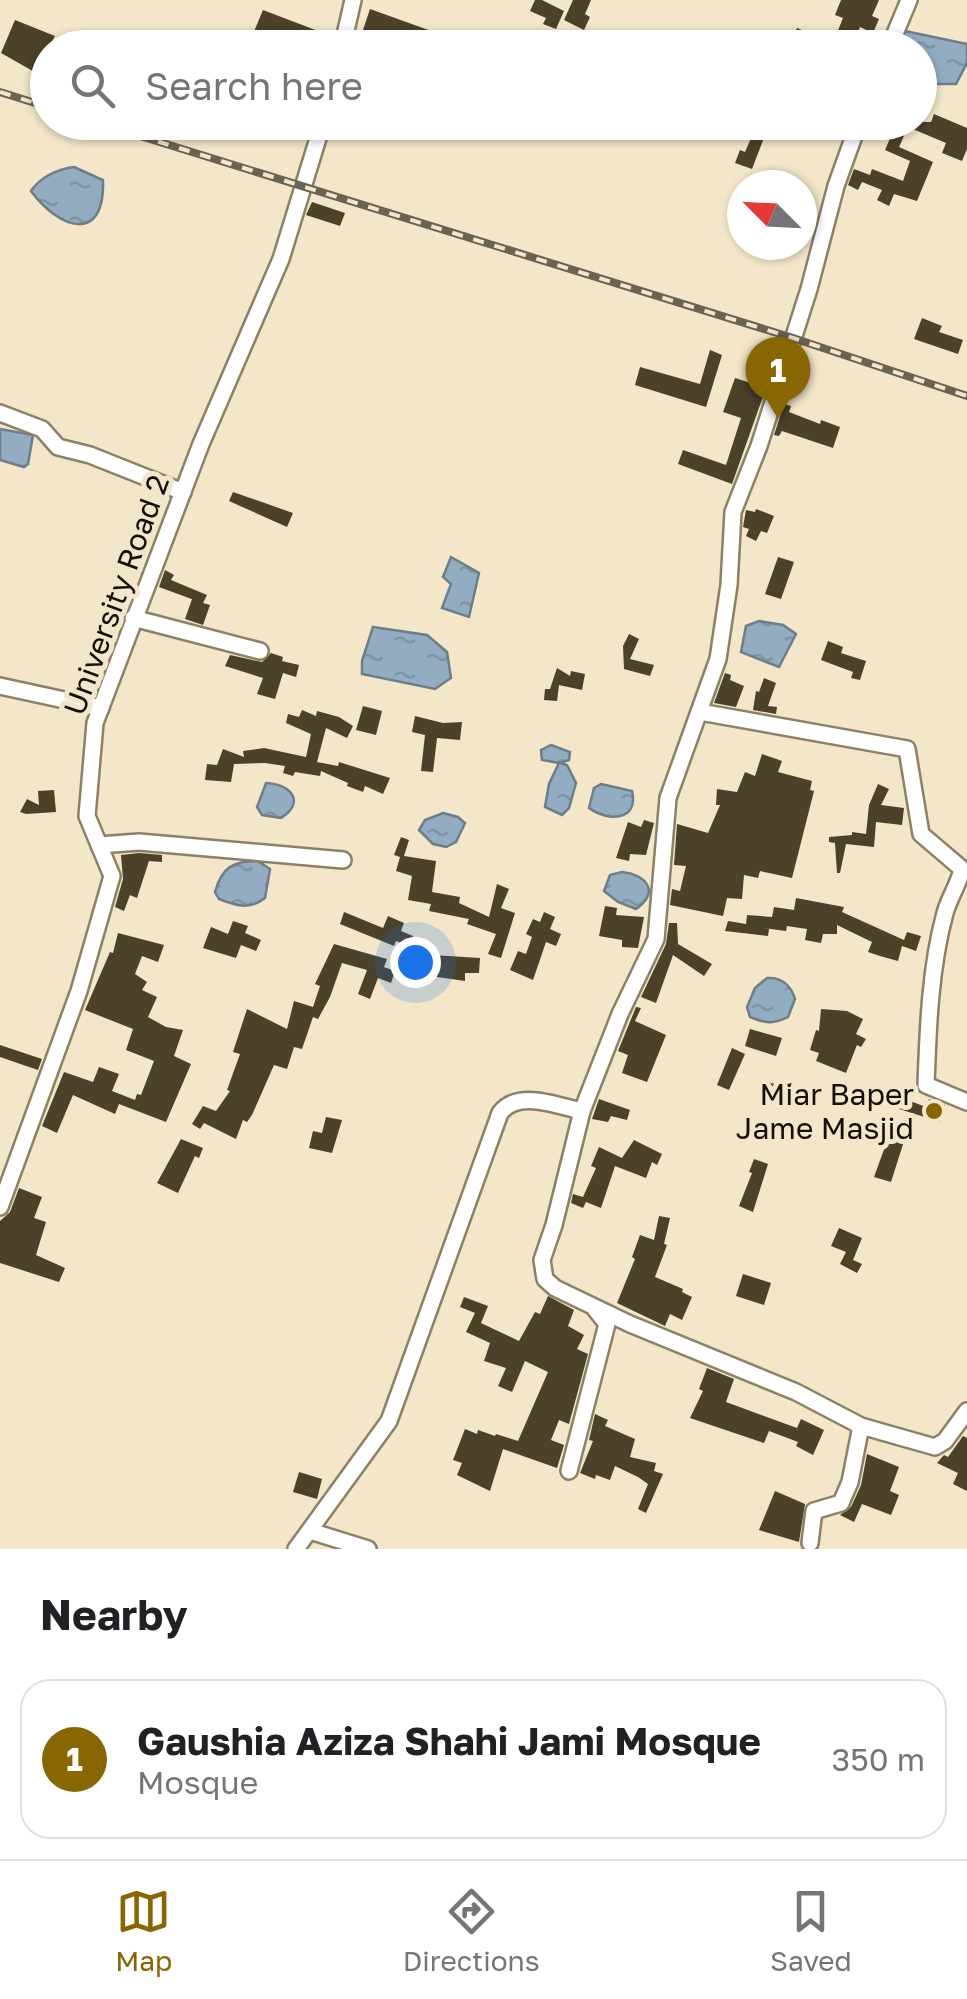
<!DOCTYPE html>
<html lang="en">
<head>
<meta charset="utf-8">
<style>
	body { margin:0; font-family:"Golos Text",sans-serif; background:#f6f6f6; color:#202124 }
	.compass { position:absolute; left:727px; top:170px; width:90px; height:90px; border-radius:50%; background:#fff; box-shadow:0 2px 8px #0004; rotate:294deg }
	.you { position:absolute; left:415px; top:962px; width:35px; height:35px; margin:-25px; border:8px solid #fff; border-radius:50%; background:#1a73e8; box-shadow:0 0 0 15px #1a73e833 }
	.badge { display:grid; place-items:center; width:65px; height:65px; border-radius:50%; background:#886601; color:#fff; font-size:32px; font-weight:700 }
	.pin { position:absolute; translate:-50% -82px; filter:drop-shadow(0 2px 5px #0008) }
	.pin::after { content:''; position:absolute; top:52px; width:35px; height:30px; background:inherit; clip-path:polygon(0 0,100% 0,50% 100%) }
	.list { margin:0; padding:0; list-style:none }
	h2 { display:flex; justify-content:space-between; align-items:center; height:130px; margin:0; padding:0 40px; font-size:42px }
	h2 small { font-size:32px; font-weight:400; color:#757577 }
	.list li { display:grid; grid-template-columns:65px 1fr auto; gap:30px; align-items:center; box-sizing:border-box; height:160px; margin:0 20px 20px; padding:0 20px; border:2px solid #e0e0e0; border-radius:30px }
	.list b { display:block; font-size:38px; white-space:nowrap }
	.list p { margin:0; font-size:32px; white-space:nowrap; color:#757577 }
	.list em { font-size:32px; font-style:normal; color:#757577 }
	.icon { flex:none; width:55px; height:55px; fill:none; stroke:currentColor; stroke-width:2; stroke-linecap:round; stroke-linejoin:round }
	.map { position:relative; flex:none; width:967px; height:1549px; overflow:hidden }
	.search { position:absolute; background:#fff; box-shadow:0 2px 8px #0004; left:30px; right:30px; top:30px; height:110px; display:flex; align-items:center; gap:25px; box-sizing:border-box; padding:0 35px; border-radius:55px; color:#757577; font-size:38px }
	.sheet { height:310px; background:#fff }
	nav { display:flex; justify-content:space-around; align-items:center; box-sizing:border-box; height:140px; border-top:2px solid #e0e0e0; background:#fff; font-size:28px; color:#757577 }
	nav a { display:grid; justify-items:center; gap:5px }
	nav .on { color:#886601 }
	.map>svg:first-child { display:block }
	.water { fill:url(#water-ripples); stroke:#6c7e89; stroke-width:2.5 }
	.building { fill:#4c4129 }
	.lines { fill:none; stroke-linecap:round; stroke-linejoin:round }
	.minor-casing { stroke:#8c8166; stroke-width:20 }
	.minor { stroke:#fff; stroke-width:15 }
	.rail-casing { stroke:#6b6352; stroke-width:8 }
	.rail { stroke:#f3e6c9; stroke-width:4; stroke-dasharray:11; stroke-linecap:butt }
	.poi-dot { fill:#886601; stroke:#f3e6c9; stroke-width:4 }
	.labels { text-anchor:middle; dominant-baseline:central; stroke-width:10; stroke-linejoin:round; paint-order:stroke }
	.street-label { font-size:30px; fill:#151007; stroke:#f3e6c9 }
	.poi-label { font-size:30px; fill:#151007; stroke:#f3e6c9; text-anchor:end }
</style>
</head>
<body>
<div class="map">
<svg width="967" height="1549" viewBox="0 0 967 1549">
	<defs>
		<pattern id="water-ripples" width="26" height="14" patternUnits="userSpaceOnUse" patternTransform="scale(2.5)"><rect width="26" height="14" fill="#92adc1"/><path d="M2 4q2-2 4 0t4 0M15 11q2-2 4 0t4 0" fill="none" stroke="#7d94a4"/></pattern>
	</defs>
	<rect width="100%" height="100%" fill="#f3e6c9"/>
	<g class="water">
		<polygon points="905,31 967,44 967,63 956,84 933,84 920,78 920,48 902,47"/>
		<path d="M 74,167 L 103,180 C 105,245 59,229 31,191 C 40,177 58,169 74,167 Z"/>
		<polygon points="0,429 33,435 28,464 24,467 0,460"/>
		<polygon points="451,557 479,573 469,617 442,608 451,584 443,577"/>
		<polygon points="759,621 783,625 796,634 779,667 741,652 746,626"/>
		<polygon points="373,627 427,635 447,652 451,678 435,689 362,674 362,661"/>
		<polygon points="551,745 570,752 569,760 560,763 567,765 576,783 569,808 562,815 545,807 549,784 559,763 542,760 541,750"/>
		<path d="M 266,783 C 291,784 306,802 281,818 L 262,815 L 257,807 Z"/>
		<path d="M 601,784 L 632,791 C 639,821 608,822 589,808 L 594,788 Z"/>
		<polygon points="443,813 458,817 465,823 456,842 446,847 433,844 419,830 425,820"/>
		<path d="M 258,861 L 270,869 L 265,898 C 250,910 237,906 219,899 L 215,892 C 222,867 233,861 258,861 Z"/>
		<path d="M 622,872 C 645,874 661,891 636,909 L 618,902 L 604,891 L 610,875 Z"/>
		<path d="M 767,978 C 781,977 791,985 795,999 L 788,1017 C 773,1025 765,1023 750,1017 L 747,1007 L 755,988 Z"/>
	</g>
	<g class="building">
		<polygon points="535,0 542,0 564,11 556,29 543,24 546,18 530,11"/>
		<polygon points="573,0 591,0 585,14 590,17 584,30 564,20"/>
		<polygon points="841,0 879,0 872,16 879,19 873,33 860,27 852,48 788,48 797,28 833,43 843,18 835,15"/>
		<polygon points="370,9 448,37 444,48 357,48"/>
		<polygon points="263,10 318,31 313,47 293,40 290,46 280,42 279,45 253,34"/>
		<polygon points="15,20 55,36 48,48 38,74 1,53"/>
		<polygon points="934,114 967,128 967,149 962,161 942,153 946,143 908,127 899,147 933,162 917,201 894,194 889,206 877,200 882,190 862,182 858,190 848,185 854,169 870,175 872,169 903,181 910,161 885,150 897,122 931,122"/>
		<polygon points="758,122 770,122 752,169 735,163 740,150 745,152"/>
		<polygon points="312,202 345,213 340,226 306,215"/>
		<polygon points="922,318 942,326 939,332 963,340 958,354 914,339"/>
		<polygon points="710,350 722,355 706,407 635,385 640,367 700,384"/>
		<polygon points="735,378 766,388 732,484 678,464 683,450 726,465 741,418 723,412"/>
		<polygon points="784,404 791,406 789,412 820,424 821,420 840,427 833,448 782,431 779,436 774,435"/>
		<polygon points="233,492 293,513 287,527 229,501"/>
		<polygon points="756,509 774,516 767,533 761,531 756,541 746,536 749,529 743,527 746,510 755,512"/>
		<polygon points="778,557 794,562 781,599 765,594"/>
		<polygon points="165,570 174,575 171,580 207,595 203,603 210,605 203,625 185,619 192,599 197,601 159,587"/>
		<polygon points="629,634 639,639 630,659 654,665 650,676 624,669 623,646"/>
		<polygon points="828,641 843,647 841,653 866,661 860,680 851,678 853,672 821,660"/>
		<polygon points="271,653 283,657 282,661 299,665 296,677 283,673 275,699 257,694 263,678 225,666 230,655 262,662"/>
		<polygon points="557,668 570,676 571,671 585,674 582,690 559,685 557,701 544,700 545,689 550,689"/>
		<polygon points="725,673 731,675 730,680 744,686 736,707 714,703"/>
		<polygon points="764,678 776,683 768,706 777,707 776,714 753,710 756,691 759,692"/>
		<polygon points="363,706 382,711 376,735 356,730"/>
		<polygon points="302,710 316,716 317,711 339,717 353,726 347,738 326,728 317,762 338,766 339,762 390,778 383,794 365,786 363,792 347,786 348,783 321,771 320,776 295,772 293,776 283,773 285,766 265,763 234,764 231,782 205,780 207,764 217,765 223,749 244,757 243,751 264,748 306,757 311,734 286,723 288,714 299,717"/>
		<polygon points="415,716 443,723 462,722 460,740 437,738 433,772 421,771 425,735 412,732"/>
		<polygon points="762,754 782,761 778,772 812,781 810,790 814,791 792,878 760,871 758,878 744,875 742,899 727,898 723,916 670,905 672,889 680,891 686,866 674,865 677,824 708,833 720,805 716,805 717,789 737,792 745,772 755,776"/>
		<polygon points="878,784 889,789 881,805 904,808 902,825 876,822 874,847 846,844 840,873 837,873 835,843 829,842 829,837 852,835 852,832 866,834 869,805"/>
		<polygon points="54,790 56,812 26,814 20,812 27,799 39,805 38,791"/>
		<polygon points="644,820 654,823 646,855 630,854 629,861 616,858 628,822 641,827"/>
		<polygon points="401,837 409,840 404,856 436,861 432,892 460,897 459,903 489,917 497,884 509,889 501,908 515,913 501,958 488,954 496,934 467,924 469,919 429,911 431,904 408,900 412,876 396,871 400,857 394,855"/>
		<polygon points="139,853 162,855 162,862 149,861 137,898 130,895 124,911 115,907 123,879 121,855"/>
		<polygon points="796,898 844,907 842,912 904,940 907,932 921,936 916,951 902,946 898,961 880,956 868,952 872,942 837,925 837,934 823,934 821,943 805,940 807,929 787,926 786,931 763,928 769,929 768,936 725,931 728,921 746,924 747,915 772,917 774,907 794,910"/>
		<polygon points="605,906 617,908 616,915 644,917 638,948 622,947 622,940 599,936"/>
		<polygon points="344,912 383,928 388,916 404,923 401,931 413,936 409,946 396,941 394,946 340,924"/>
		<polygon points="544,912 555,917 550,929 561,934 556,946 546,942 533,980 510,970 518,951 526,954 532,937 526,934 533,919 540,922"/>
		<polygon points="233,921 248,926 245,933 261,940 256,951 241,945 236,958 203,948 211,927 228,934"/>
		<polygon points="669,923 677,923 678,944 712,964 704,976 673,955 656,1003 641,997 666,944"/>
		<polygon points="118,933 164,945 158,962 142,956 135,974 147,982 142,990 157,997 148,1017 166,1027 183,1030 174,1056 191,1064 166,1122 119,1104 115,1114 73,1095 57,1133 42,1126 64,1072 93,1082 99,1067 119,1074 112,1091 135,1100 137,1094 141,1095 154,1061 126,1050 133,1029 85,1010 110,952 113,953"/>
		<polygon points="334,944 387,959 384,967 395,971 391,983 378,978 370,999 358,994 367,970 342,963 330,997 318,1019 313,1017 302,1049 294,1047 287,1069 274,1065 252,1115 247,1122 243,1120 236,1139 204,1123 200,1129 192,1124 203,1106 216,1111 230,1091 227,1090 240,1054 233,1052 247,1009 287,1029 294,1001 313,1007 320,986 315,984"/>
		<polygon points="432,955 480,958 479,973 465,973 465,981 430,976"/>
		<polygon points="636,1007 641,1008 635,1021 666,1035 647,1082 622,1073 628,1055 618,1051"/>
		<polygon points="821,1009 847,1011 863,1019 856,1034 866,1039 861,1047 857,1045 846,1073 816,1061 819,1053 810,1050 816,1030 819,1031"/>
		<polygon points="750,1029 782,1038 776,1056 745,1046"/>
		<polygon points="0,1045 42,1059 38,1070 0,1057"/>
		<polygon points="732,1048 745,1054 729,1090 717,1085"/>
		<polygon points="768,1082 789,1088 790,1083 817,1091 813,1106 764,1094"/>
		<polygon points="897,1096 926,1107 929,1099 945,1105 940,1122 893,1107"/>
		<polygon points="599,1099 630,1110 627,1120 611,1116 608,1122 592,1119"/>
		<polygon points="326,1117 342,1120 332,1153 309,1148 313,1131 322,1133"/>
		<polygon points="890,1133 905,1138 891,1182 874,1177"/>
		<polygon points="181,1139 203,1148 199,1158 195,1156 178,1193 157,1183"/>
		<polygon points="634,1140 662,1154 657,1165 652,1162 646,1178 615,1166 601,1208 586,1202 583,1208 571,1203 573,1194 583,1197 596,1168 591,1166 599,1147 622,1158"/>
		<polygon points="754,1159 768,1164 753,1212 739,1206 752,1173 749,1172"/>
		<polygon points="19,1188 42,1197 34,1218 46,1222 36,1255 65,1268 59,1282 0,1263 0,1221 10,1212"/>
		<polygon points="659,1216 670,1218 664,1244 667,1245 655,1277 683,1289 682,1292 692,1297 682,1320 670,1314 665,1326 617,1303 635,1259 632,1257 640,1235 654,1240"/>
		<polygon points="839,1228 862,1238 853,1260 862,1264 857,1273 840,1264 846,1252 831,1246"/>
		<polygon points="743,1274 771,1283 764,1305 736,1296"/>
		<polygon points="548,1296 574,1310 568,1326 584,1335 577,1349 588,1354 569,1424 559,1420 551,1440 564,1445 557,1468 503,1449 490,1491 457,1475 462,1463 453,1460 465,1429 477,1434 478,1430 495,1436 496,1434 518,1441 548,1372 525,1361 512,1392 498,1386 506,1368 484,1361 490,1343 466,1332 475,1313 460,1307 464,1297 488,1306 481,1323 519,1341 535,1312 540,1314"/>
		<polygon points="707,1368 734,1379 726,1402 797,1428 801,1419 824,1430 813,1455 796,1446 798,1442 769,1431 764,1443 690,1418 703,1391 699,1389"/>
		<polygon points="595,1414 608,1420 605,1426 635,1439 630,1457 656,1463 654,1471 663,1474 646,1513 638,1509 648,1484 638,1477 615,1466 610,1480 596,1475 595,1479 580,1473 593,1441 589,1440"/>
		<polygon points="963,1436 967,1438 967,1491 953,1484 958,1473 937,1463 944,1455 948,1457"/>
		<polygon points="867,1454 899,1467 890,1491 899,1495 891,1515 862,1504 854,1522 840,1515 851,1507 861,1485"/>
		<polygon points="299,1472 322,1479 317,1499 293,1492"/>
		<polygon points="775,1491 805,1504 799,1542 759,1530"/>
	</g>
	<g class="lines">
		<defs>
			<g id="minor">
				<polyline points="342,48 353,0"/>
				<polyline points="889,48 909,0"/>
				<polyline points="0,413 42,429 58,447 90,455 183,492"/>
				<polyline points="133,618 260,651"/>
				<polyline points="0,686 101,708"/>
				<path d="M 700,712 L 907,749 L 921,834 L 962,869 C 959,884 949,898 945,913 C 930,968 928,1028 926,1085 L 967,1102"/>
				<polyline points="99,845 139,842 343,860"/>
				<polyline points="582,1111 554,1225 542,1260 545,1279 555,1288 630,1324 796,1392 861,1426 935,1447 945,1441 967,1411"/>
				<polyline points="0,1207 79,991 112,876 87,816 95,723 201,444 281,259 323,122"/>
				<polyline points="569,1471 607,1324 595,1309"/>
				<polyline points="310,1531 368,1549"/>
				<polyline points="810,1543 814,1511 841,1503 850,1482 861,1426"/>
				<path d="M 296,1549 L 389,1421 L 500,1113 C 518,1089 557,1106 582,1111 L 620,1014 L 656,939 L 668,798 L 718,659 L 729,585 L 733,512 L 759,446 L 809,289 L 836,186 L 859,122"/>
			</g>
		</defs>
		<use href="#minor" class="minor-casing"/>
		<use href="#minor" class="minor"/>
		<defs>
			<g id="rail">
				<polyline points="0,92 48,107"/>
				<polyline points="95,122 793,338 967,396"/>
			</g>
		</defs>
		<use href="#rail" class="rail-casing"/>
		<use href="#rail" class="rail"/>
	</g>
	<circle class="poi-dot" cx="934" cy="1111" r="10"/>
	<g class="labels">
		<g class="street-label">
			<text transform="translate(116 595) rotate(-70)">University Road 2</text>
		</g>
		<g class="poi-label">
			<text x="914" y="1094">Miar Baper<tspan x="914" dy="34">Jame Masjid</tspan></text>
		</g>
	</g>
</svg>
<svg class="compass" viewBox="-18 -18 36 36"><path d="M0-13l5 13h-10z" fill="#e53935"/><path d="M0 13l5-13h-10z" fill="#757577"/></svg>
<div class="you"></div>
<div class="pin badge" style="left:778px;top:419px">1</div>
<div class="search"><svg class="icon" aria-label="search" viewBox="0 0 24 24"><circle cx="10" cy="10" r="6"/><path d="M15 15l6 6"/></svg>Search here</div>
</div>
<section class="sheet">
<h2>Nearby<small></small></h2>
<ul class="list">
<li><span class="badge">1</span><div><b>Gaushia Aziza Shahi Jami Mosque</b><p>Mosque</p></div><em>350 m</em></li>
</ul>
</section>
<nav>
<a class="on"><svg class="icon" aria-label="map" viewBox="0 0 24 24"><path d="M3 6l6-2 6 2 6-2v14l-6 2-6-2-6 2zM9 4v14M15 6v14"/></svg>Map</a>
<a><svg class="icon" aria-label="directions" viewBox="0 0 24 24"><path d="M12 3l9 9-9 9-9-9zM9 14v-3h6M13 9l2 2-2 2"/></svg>Directions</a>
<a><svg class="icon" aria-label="saved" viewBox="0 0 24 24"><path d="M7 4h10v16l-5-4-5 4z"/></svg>Saved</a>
</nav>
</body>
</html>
